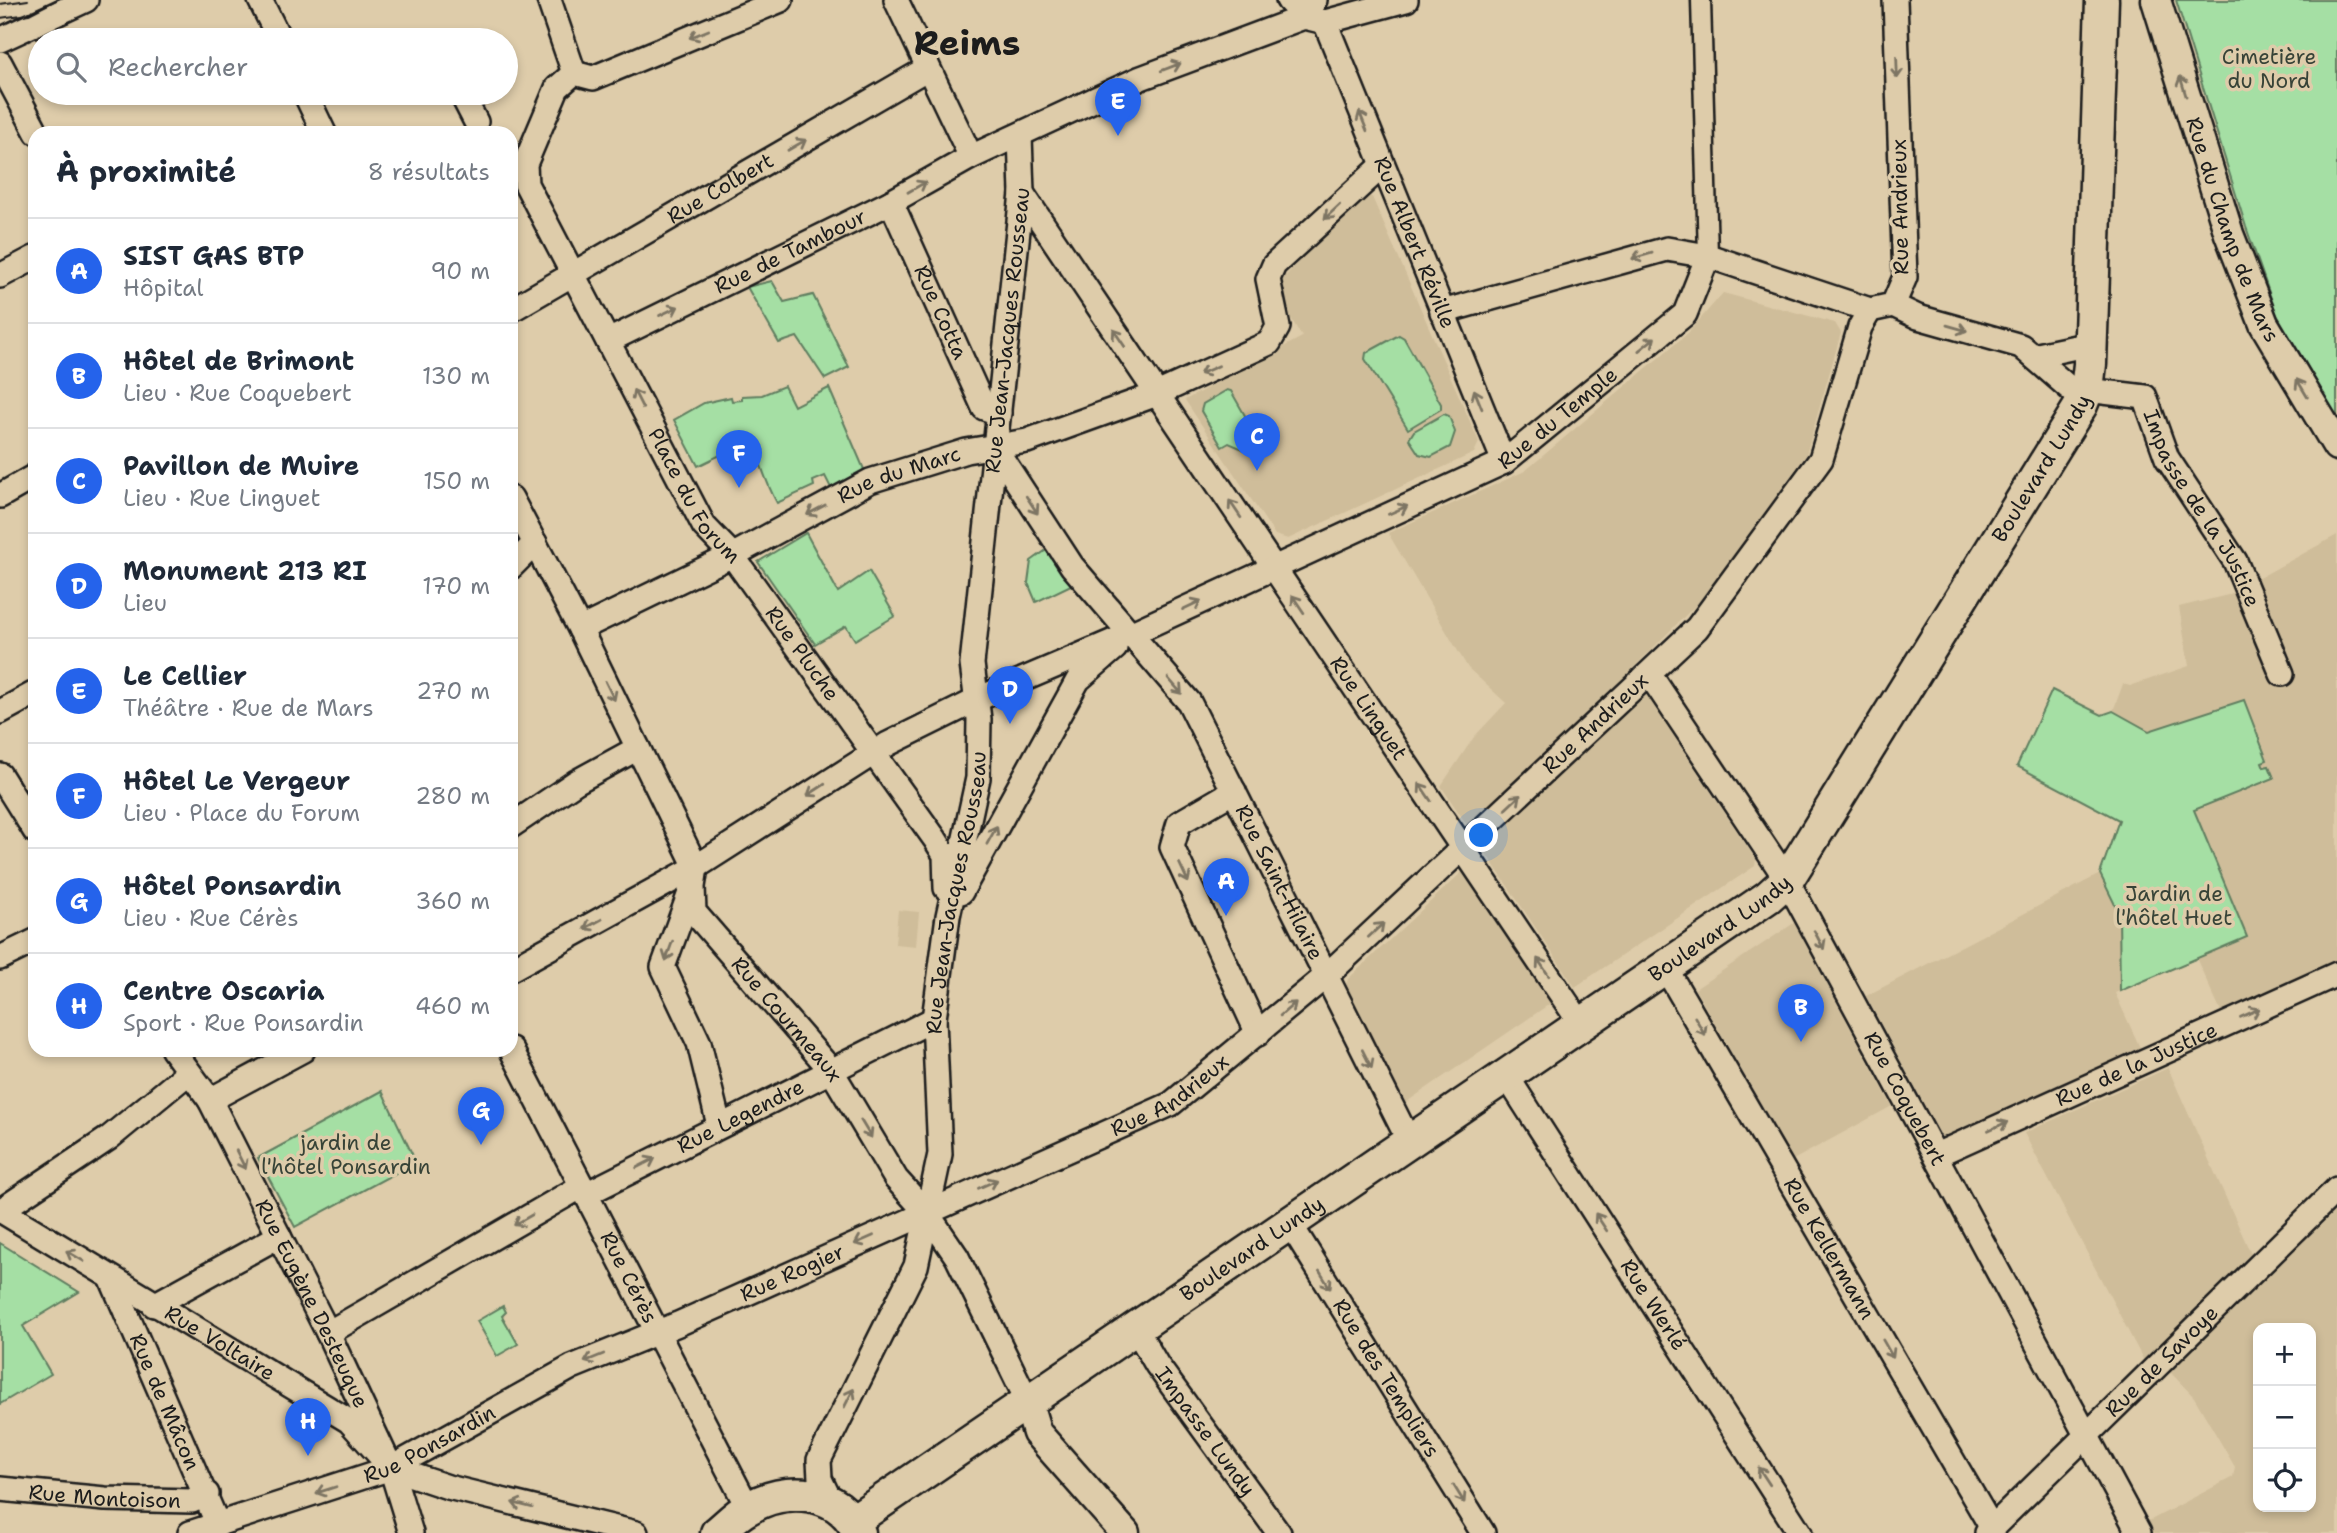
<!DOCTYPE html>
<html lang="fr">
<head>
<meta charset="utf-8">
<style>
	body { margin:0; font-family:"Shantell Sans",sans-serif; background:#f2f2f3; color:#1f2937 }
	.controls { position:absolute; right:21px; bottom:21px; display:grid; overflow:hidden; border-radius:14px; box-shadow:0 4px 10px #0003 }
	.controls button { width:63px; height:63px; display:grid; place-items:center; padding:0; border:0; border-bottom:2px solid #e0e1e3; background:#fff; color:#1f2937; font:35px sans-serif }
	.you { position:absolute; left:1482px; top:836px; width:24px; height:24px; margin:-18px; border:5px solid #fff; border-radius:50%; background:#1a73e8; box-shadow:0 0 0 10px #1a73e833 }
	.badge { display:grid; place-items:center; width:46px; height:46px; border-radius:50%; background:#2563eb; color:#fff; font-size:23px; font-weight:700 }
	.pin { position:absolute; translate:-50% -58px; filter:drop-shadow(0 2px 4px #0008) }
	.pin::after { content:''; position:absolute; top:37px; width:24px; height:21px; background:inherit; clip-path:polygon(0 0,100% 0,50% 100%) }
	.list { margin:0; padding:0; list-style:none }
	h2 { display:flex; justify-content:space-between; align-items:center; height:91px; margin:0; padding:0 28px; font-size:30px }
	h2 small { font-size:23px; font-weight:400; color:#747a83 }
	.list li { display:grid; grid-template-columns:46px 1fr auto; gap:21px; align-items:center; box-sizing:border-box; height:105px; padding:0 28px; border-top:2px solid #e0e1e3 }
	.list b { display:block; font-size:26px; white-space:nowrap }
	.list p { margin:0; font-size:23px; white-space:nowrap; color:#747a83 }
	.list em { font-size:23px; font-style:normal; color:#747a83 }
	.icon { flex:none; width:38px; height:38px; fill:none; stroke:currentColor; stroke-width:2; stroke-linecap:round; stroke-linejoin:round }
	.map { position:relative; flex:none; width:2337px; height:1533px; overflow:hidden }
	.search { position:absolute; background:#fff; box-shadow:0 4px 10px #0003; left:28px; top:28px; width:490px; height:77px; display:flex; align-items:center; gap:18px; box-sizing:border-box; padding:0 24px; border-radius:38px; color:#747a83; font-size:26px }
	.panel { position:absolute; background:#fff; box-shadow:0 4px 10px #0003; left:28px; top:126px; width:490px; height:931px; border-radius:21px }
	.map>svg:first-child { display:block }
	.built { fill:#cfbd9a; fill-rule:evenodd }
	.green { fill:#a5dfa4; stroke:#607e60; stroke-width:2 }
	.lines { fill:none; stroke-linecap:round; stroke-linejoin:round }
	.pedestrian-casing { stroke:#1c1c1c; stroke-width:23 }
	.minor-casing { stroke:#1c1c1c; stroke-width:28 }
	.tertiary-casing { stroke:#1c1c1c; stroke-width:33 }
	.secondary-casing { stroke:#1c1c1c; stroke-width:37 }
	.pedestrian { stroke:#deccaa; stroke-width:18 }
	.minor { stroke:#deccaa; stroke-width:23 }
	.tertiary { stroke:#deccaa; stroke-width:28 }
	.secondary { stroke:#deccaa; stroke-width:32 }
	.tram { stroke:#1c1c1c; stroke-width:2 }
	.oneway { stroke:#7d7463 }
	.labels { text-anchor:middle; dominant-baseline:central; stroke-width:7; stroke-linejoin:round; paint-order:stroke }
	.park-label { font-size:21px; fill:#374337; stroke:#deccaa }
	.street-label { font-size:21px; fill:#1c1c1c; stroke:#deccaa }
	.town-label { font-size:35px; font-weight:bold; fill:#1c1c1c; stroke:#deccaa }
</style>
</head>
<body>
<div class="map">
<svg width="2337" height="1533" viewBox="0 0 2337 1533">
	<rect width="100%" height="100%" fill="#deccaa"/>
	<filter id="ink" filterUnits="userSpaceOnUse"><feTurbulence type="fractalNoise" baseFrequency=".0143" numOctaves="2"/><feDisplacementMap in="SourceGraphic" scale="14" xChannelSelector="R" yChannelSelector="G"/><feConvolveMatrix kernelMatrix="1 2 1 2 8 2 1 2 1" color-interpolation-filters="sRGB"/></filter>
	<g filter="url(#ink)">
		<g class="built">
			<polygon points="1361,194 1372,197 1479,442 1474,453 1288,539 1275,535 1185,400 1302,337 1276,293 1277,285"/>
			<polygon points="1723,293 1835,323 1841,333 1806,455 1699,602 1630,671 1756,860 1755,866 1575,987 1441,786 1474,737 1506,703 1468,668 1388,533 1525,471 1688,333"/>
			<polygon points="2337,535 2337,960 2221,1012 2196,958 2115,993 2142,1052 1944,1141 1866,996 2100,874 2118,909 2119,820 2065,792 2102,715 2113,711 2123,684 2130,686 2189,666 2179,607 2228,595"/>
			<polygon points="1462,872 1551,1003 1405,1103 1346,985 1348,979"/>
			<polygon points="898,910 919,912 916,946 895,944"/>
			<polygon points="1794,923 1892,1106 1793,1160 1695,989"/>
			<path d="M 2168,1068 L 2251,1254 L 2282,1263 L 2337,1209 L 2337,1533 L 2153,1533 L 2147,1522 L 2233,1477 L 2235,1467 L 2194,1397 L 2171,1373 L 2144,1361 L 2024,1133 ZM 2258,1328 L 2311,1328 L 2311,1507 L 2258,1507 Z"/>
		</g>
		<g class="green">
			<polygon points="2176,0 2337,0 2337,417 2277,315 2246,227"/>
			<polygon points="772,281 784,302 813,295 849,367 825,379 797,337 779,343 747,287"/>
			<polygon points="1399,335 1404,338 1441,404 1441,409 1408,429 1365,359 1366,353"/>
			<path d="M 784,386 L 794,406 L 829,388 L 866,474 L 832,490 L 825,476 L 813,481 L 814,486 L 777,503 C 765,482 761,462 751,440 L 698,466 L 674,420 L 704,403 L 731,397 L 732,401 L 742,400 L 742,396 L 762,395 Z"/>
			<polygon points="1227,390 1231,391 1251,426 1246,433 1253,439 1245,450 1229,443 1222,447 1201,411 1203,404"/>
			<polygon points="1444,414 1449,416 1455,432 1450,447 1431,457 1419,454 1409,439 1414,431"/>
			<polygon points="806,533 838,592 869,571 895,616 855,640 846,626 815,644 758,562"/>
			<polygon points="1052,546 1075,583 1036,602 1028,583 1031,561"/>
			<polygon points="2052,690 2102,715 2113,711 2149,731 2244,700 2267,760 2262,762 2264,767 2269,766 2274,778 2194,810 2247,937 2120,991 2119,913 2100,874 2119,820 2017,766"/>
			<polygon points="382,1091 416,1162 295,1227 258,1158"/>
			<polygon points="0,1243 79,1292 23,1326 51,1374 0,1404"/>
			<polygon points="503,1306 506,1312 502,1316 518,1344 497,1356 477,1321"/>
		</g>
		<g class="lines">
			<defs>
				<polyline id="pedestrian" points="1701,0 1708,256"/>
				<g id="minor">
					<polyline points="260,0 280,40"/>
					<polyline points="549,0 574,73"/>
					<polyline points="896,0 971,157 1141,78 1304,17 1325,22 1406,0"/>
					<polyline points="1288,0 1304,17 1315,0"/>
					<path id="s1" d="M 1325,22 L 1504,462"/>
					<polyline points="0,40 86,0"/>
					<polyline points="0,63 37,133"/>
					<path id="s2" d="M 574,73 L 557,88 L 525,164 L 526,184 L 704,526 L 732,555 L 935,839 L 945,855 L 946,888"/>
					<polyline points="574,73 593,78 781,0"/>
					<polyline points="305,93 324,133"/>
					<polyline points="461,93 476,122"/>
					<path id="s3" d="M 1022,193 L 1581,1024"/>
					<path id="s4" d="M 891,202 L 984,408 L 999,413"/>
					<polyline points="0,276 34,258"/>
					<polyline points="1893,305 1918,317 2021,346 2083,400"/>
					<path id="s5" d="M 511,310 L 928,68"/>
					<polyline points="1442,312 1667,249 1708,256 1870,310"/>
					<path id="s6" d="M 608,341 L 891,202 L 971,157"/>
					<polyline points="2033,356 2090,344"/>
					<path id="s7" d="M 2087,390 L 2145,397 L 2167,458 L 2235,561 L 2282,674"/>
					<path id="s8" d="M 995,448 L 1072,566 L 1189,702 L 1409,1141"/>
					<polyline points="0,496 35,476"/>
					<path id="s9" d="M 511,498 L 580,629 L 696,867 L 693,887 L 694,912 L 831,1070 L 896,1179 L 927,1213 L 957,1257 L 1027,1400"/>
					<polyline points="511,567 535,543"/>
					<path id="s10" d="M 580,629 L 739,552 L 870,481 L 966,451 L 1027,441 L 1157,394 L 1269,343 L 1278,327 L 1268,279 L 1274,265 L 1382,166"/>
					<path id="s11" d="M 1650,675 L 1787,880 L 2139,1533"/>
					<polyline points="0,712 35,693"/>
					<polyline points="0,775 35,831"/>
					<polyline points="1234,791 1179,823 1172,847 1258,1034"/>
					<polyline points="511,826 576,782 638,748"/>
					<polyline points="691,890 663,967 699,1043 719,1125"/>
					<polyline points="961,892 1078,680 1115,648"/>
					<polyline points="0,958 35,941"/>
					<path id="s12" d="M 1665,967 L 1992,1528"/>
					<path id="s13" d="M 511,969 L 696,867 L 888,744 L 987,695 L 1130,634 L 1504,462 L 1685,314 L 1708,256"/>
					<path id="s14" d="M 511,1049 L 748,1508"/>
					<path id="s15" d="M 173,1050 L 210,1100 L 328,1333 L 391,1468 L 411,1533"/>
					<path id="s16" d="M 1506,1075 L 1800,1533"/>
					<polyline points="210,1100 303,1050"/>
					<path id="s17" d="M 1936,1155 L 2337,974"/>
					<path id="s18" d="M 586,1194 L 934,1019"/>
					<path id="s19" d="M 0,1210 L 349,1421 L 391,1468 L 448,1487 L 636,1533"/>
					<polyline points="0,1211 109,1138 188,1073"/>
					<path id="s20" d="M 1289,1222 L 1483,1533"/>
					<path id="s21" d="M 111,1278 L 218,1525"/>
					<polyline points="154,1305 279,1236"/>
					<path id="s22" d="M 1135,1327 L 1157,1365 L 1279,1533"/>
					<polyline points="328,1333 582,1186"/>
					<path id="s23" d="M 0,1489 L 105,1499 L 192,1501 L 207,1494"/>
					<path id="s24" d="M 829,1498 L 820,1479 L 819,1460 L 916,1266 L 940,1154 L 934,1019 L 948,916 L 978,778 L 979,719 L 972,664 L 1022,193 L 1020,136"/>
					<path id="s25" d="M 190,1533 L 391,1468 L 572,1367 L 678,1324 L 1171,1104 L 1326,976 L 1697,628 L 1821,459 L 1860,327 L 1870,310 L 1893,305 L 1905,277 L 1895,0"/>
					<path id="s26" d="M 1987,1533 L 2337,1189"/>
				</g>
				<g id="tertiary">
					<path id="s27" d="M 2156,0 L 2229,234 L 2264,324 L 2337,446"/>
					<polyline points="1027,1400 1037,1433 1125,1533"/>
				</g>
				<g id="secondary">
					<path id="s28" d="M 853,1521 L 1768,897 L 1787,880 L 2081,405 L 2087,390 L 2090,364 L 2102,0"/>
					<path d="M 717,1533 C 727,1525 736,1515 747,1509 C 786,1485 839,1489 859,1533"/>
				</g>
			</defs>
			<use href="#pedestrian" class="pedestrian-casing"/>
			<use href="#minor" class="minor-casing"/>
			<use href="#tertiary" class="tertiary-casing"/>
			<use href="#secondary" class="secondary-casing"/>
			<use href="#pedestrian" class="pedestrian"/>
			<use href="#minor" class="minor"/>
			<use href="#tertiary" class="tertiary"/>
			<use href="#secondary" class="secondary"/>
			<g class="tram">
				<polyline points="0,4 28,0"/>
				<polyline points="0,18 29,14 56,0"/>
			</g>
		</g>
		<defs><path id="oneway-shaft" d="M-6 0H5M1.5-3L5.5 0L1.5 3" fill="none" stroke-width="1.6" stroke-linecap="round" stroke-linejoin="round" transform="scale(1.75)"/></defs>
		<g class="oneway">
			<use href="#oneway-shaft" transform="translate(699 34) rotate(158)"/>
			<use href="#oneway-shaft" transform="translate(1171 67) rotate(-21)"/>
			<use href="#oneway-shaft" transform="translate(1897 68) rotate(88)"/>
			<use href="#oneway-shaft" transform="translate(2183 86) rotate(-107)"/>
			<use href="#oneway-shaft" transform="translate(1363 121) rotate(-112)"/>
			<use href="#oneway-shaft" transform="translate(797 145) rotate(-30)"/>
			<use href="#oneway-shaft" transform="translate(917 187) rotate(-30)"/>
			<use href="#oneway-shaft" transform="translate(1332 212) rotate(137)"/>
			<use href="#oneway-shaft" transform="translate(1642 256) rotate(164)"/>
			<use href="#oneway-shaft" transform="translate(669 311) rotate(-26)"/>
			<use href="#oneway-shaft" transform="translate(1957 328) rotate(16)"/>
			<use href="#oneway-shaft" transform="translate(1119 338) rotate(-124)"/>
			<use href="#oneway-shaft" transform="translate(1647 344) rotate(-39)"/>
			<use href="#oneway-shaft" transform="translate(1209 370) rotate(156)"/>
			<use href="#oneway-shaft" transform="translate(2302 388) rotate(-121)"/>
			<use href="#oneway-shaft" transform="translate(638 399) rotate(-117)"/>
			<use href="#oneway-shaft" transform="translate(1478 399) rotate(-112)"/>
			<use href="#oneway-shaft" transform="translate(1032 505) rotate(57)"/>
			<use href="#oneway-shaft" transform="translate(1235 509) rotate(-124)"/>
			<use href="#oneway-shaft" transform="translate(816 510) rotate(152)"/>
			<use href="#oneway-shaft" transform="translate(1398 510) rotate(-24)"/>
			<use href="#oneway-shaft" transform="translate(1298 604) rotate(-124)"/>
			<use href="#oneway-shaft" transform="translate(1192 605) rotate(-26)"/>
			<use href="#oneway-shaft" transform="translate(1175 686) rotate(49)"/>
			<use href="#oneway-shaft" transform="translate(610 691) rotate(64)"/>
			<use href="#oneway-shaft" transform="translate(816 790) rotate(147)"/>
			<use href="#oneway-shaft" transform="translate(1425 792) rotate(-124)"/>
			<use href="#oneway-shaft" transform="translate(1513 802) rotate(-43)"/>
			<use href="#oneway-shaft" transform="translate(992 835) rotate(-61)"/>
			<use href="#oneway-shaft" transform="translate(1184 873) rotate(65)"/>
			<use href="#oneway-shaft" transform="translate(593 924) rotate(151)"/>
			<use href="#oneway-shaft" transform="translate(1376 930) rotate(-43)"/>
			<use href="#oneway-shaft" transform="translate(1819 940) rotate(62)"/>
			<use href="#oneway-shaft" transform="translate(669 951) rotate(110)"/>
			<use href="#oneway-shaft" transform="translate(1543 967) rotate(-124)"/>
			<use href="#oneway-shaft" transform="translate(1288 1009) rotate(-41)"/>
			<use href="#oneway-shaft" transform="translate(2250 1013) rotate(-24)"/>
			<use href="#oneway-shaft" transform="translate(1700 1026) rotate(60)"/>
			<use href="#oneway-shaft" transform="translate(1367 1059) rotate(63)"/>
			<use href="#oneway-shaft" transform="translate(1998 1126) rotate(-24)"/>
			<use href="#oneway-shaft" transform="translate(866 1129) rotate(59)"/>
			<use href="#oneway-shaft" transform="translate(241 1160) rotate(63)"/>
			<use href="#oneway-shaft" transform="translate(646 1163) rotate(-27)"/>
			<use href="#oneway-shaft" transform="translate(988 1184) rotate(-24)"/>
			<use href="#oneway-shaft" transform="translate(523 1220) rotate(150)"/>
			<use href="#oneway-shaft" transform="translate(1601 1222) rotate(-123)"/>
			<use href="#oneway-shaft" transform="translate(864 1240) rotate(156)"/>
			<use href="#oneway-shaft" transform="translate(75 1256) rotate(-149)"/>
			<use href="#oneway-shaft" transform="translate(1325 1280) rotate(58)"/>
			<use href="#oneway-shaft" transform="translate(1888 1349) rotate(60)"/>
			<use href="#oneway-shaft" transform="translate(594 1358) rotate(158)"/>
			<use href="#oneway-shaft" transform="translate(849 1398) rotate(-63)"/>
			<use href="#oneway-shaft" transform="translate(1764 1476) rotate(-123)"/>
			<use href="#oneway-shaft" transform="translate(326 1490) rotate(162)"/>
			<use href="#oneway-shaft" transform="translate(1459 1494) rotate(58)"/>
			<use href="#oneway-shaft" transform="translate(522 1505) rotate(-166)"/>
		</g>
	</g>
	<g class="labels">
		<g class="park-label">
			<text x="2269" y="57">Cimetière<tspan x="2269" dy="24">du Nord</tspan></text>
			<text x="2174" y="894">Jardin de<tspan x="2174" dy="24">l'hôtel Huet</tspan></text>
			<text x="346" y="1143">jardin de<tspan x="346" dy="24">l'hôtel Ponsardin</tspan></text>
		</g>
		<g class="street-label">
			<text stroke="none"><textPath href="#s5" startOffset="242">Rue Colbert</textPath></text>
			<text transform="translate(1900 207) rotate(-91)">Rue Andrieux</text>
			<text stroke="none"><textPath href="#s27" startOffset="242">Rue du Champ de Mars</textPath></text>
			<text stroke="none"><textPath href="#s1" startOffset="238">Rue Albert Réville</textPath></text>
			<text stroke="none"><textPath href="#s6" startOffset="203">Rue de Tambour</textPath></text>
			<text stroke="none"><textPath href="#s4" startOffset="121">Rue Cotta</textPath></text>
			<text stroke="none"><textPath href="#s24" startOffset="1202">Rue Jean-Jacques Rousseau</textPath></text>
			<text stroke="none"><textPath href="#s13" startOffset="1186">Rue du Temple</textPath></text>
			<text stroke="none"><textPath href="#s28" startOffset="1617">Boulevard Lundy</textPath></text>
			<text stroke="none"><textPath href="#s10" startOffset="355">Rue du Marc</textPath></text>
			<text stroke="none"><textPath href="#s2" startOffset="480">Place du Forum</textPath></text>
			<text stroke="none"><textPath href="#s7" startOffset="184">Impasse de la Justice</textPath></text>
			<text stroke="none"><textPath href="#s2" startOffset="672">Rue Pluche</textPath></text>
			<text stroke="none"><textPath href="#s3" startOffset="621">Rue Linguet</textPath></text>
			<text stroke="none"><textPath href="#s25" startOffset="1643">Rue Andrieux</textPath></text>
			<text stroke="none"><textPath href="#s8" startOffset="522">Rue Saint-Hilaire</textPath></text>
			<text stroke="none"><textPath href="#s24" startOffset="635">Rue Jean-Jacques Rousseau</textPath></text>
			<text stroke="none"><textPath href="#s28" startOffset="1050">Boulevard Lundy</textPath></text>
			<text stroke="none"><textPath href="#s9" startOffset="600">Rue Courmeaux</textPath></text>
			<text stroke="none"><textPath href="#s17" startOffset="220">Rue de la Justice</textPath></text>
			<text stroke="none"><textPath href="#s25" startOffset="1076">Rue Andrieux</textPath></text>
			<text stroke="none"><textPath href="#s11" startOffset="495">Rue Coquebert</textPath></text>
			<text stroke="none"><textPath href="#s18" startOffset="173">Rue Legendre</textPath></text>
			<text stroke="none"><textPath href="#s12" startOffset="326">Rue Kellermann</textPath></text>
			<text stroke="none"><textPath href="#s28" startOffset="483">Boulevard Lundy</textPath></text>
			<text stroke="none"><textPath href="#s25" startOffset="658">Rue Rogier</textPath></text>
			<text stroke="none"><textPath href="#s14" startOffset="257">Rue Cérès</textPath></text>
			<text stroke="none"><textPath href="#s16" startOffset="273">Rue Werlé</textPath></text>
			<text stroke="none"><textPath href="#s15" startOffset="290">Rue Eugène Desteuque</textPath></text>
			<text stroke="none"><textPath href="#s19" startOffset="257">Rue Voltaire</textPath></text>
			<text stroke="none"><textPath href="#s26" startOffset="245">Rue de Savoye</textPath></text>
			<text stroke="none"><textPath href="#s20" startOffset="184">Rue des Templiers</textPath></text>
			<text stroke="none"><textPath href="#s21" startOffset="135">Rue de Mâcon</textPath></text>
			<text stroke="none"><textPath href="#s22" startOffset="126">Impasse Lundy</textPath></text>
			<text stroke="none"><textPath href="#s25" startOffset="256">Rue Ponsardin</textPath></text>
			<text stroke="none"><textPath href="#s23" startOffset="105">Rue Montoison</textPath></text>
		</g>
		<g class="town-label">
			<text x="967" y="42">Reims</text>
		</g>
	</g>
</svg>
<div class="controls">
<button>+</button>
<button>−</button>
<button><svg class="icon" aria-label="locate" viewBox="0 0 24 24"><circle cx="12" cy="12" r="6"/><path d="M12 2v4M12 18v4M2 12h4M18 12h4"/></svg></button>
</div>
<div class="you"></div>
<div class="pin badge" style="left:1226px;top:916px">A</div>
<div class="pin badge" style="left:1801px;top:1042px">B</div>
<div class="pin badge" style="left:1257px;top:471px">C</div>
<div class="pin badge" style="left:1010px;top:724px">D</div>
<div class="pin badge" style="left:1118px;top:136px">E</div>
<div class="pin badge" style="left:739px;top:488px">F</div>
<div class="pin badge" style="left:481px;top:1145px">G</div>
<div class="pin badge" style="left:308px;top:1456px">H</div>
<div class="search"><svg class="icon" aria-label="search" viewBox="0 0 24 24"><circle cx="10" cy="10" r="6"/><path d="M15 15l6 6"/></svg>Rechercher</div>
<section class="panel">
<h2>À proximité<small>8 résultats</small></h2>
<ul class="list">
<li><span class="badge">A</span><div><b>SIST GAS BTP</b><p>Hôpital</p></div><em>90 m</em></li>
<li><span class="badge">B</span><div><b>Hôtel de Brimont</b><p>Lieu · Rue Coquebert</p></div><em>130 m</em></li>
<li><span class="badge">C</span><div><b>Pavillon de Muire</b><p>Lieu · Rue Linguet</p></div><em>150 m</em></li>
<li><span class="badge">D</span><div><b>Monument 213 RI</b><p>Lieu</p></div><em>170 m</em></li>
<li><span class="badge">E</span><div><b>Le Cellier</b><p>Théâtre · Rue de Mars</p></div><em>270 m</em></li>
<li><span class="badge">F</span><div><b>Hôtel Le Vergeur</b><p>Lieu · Place du Forum</p></div><em>280 m</em></li>
<li><span class="badge">G</span><div><b>Hôtel Ponsardin</b><p>Lieu · Rue Cérès</p></div><em>360 m</em></li>
<li><span class="badge">H</span><div><b>Centre Oscaria</b><p>Sport · Rue Ponsardin</p></div><em>460 m</em></li>
</ul>
</section>
</div>
</body>
</html>
